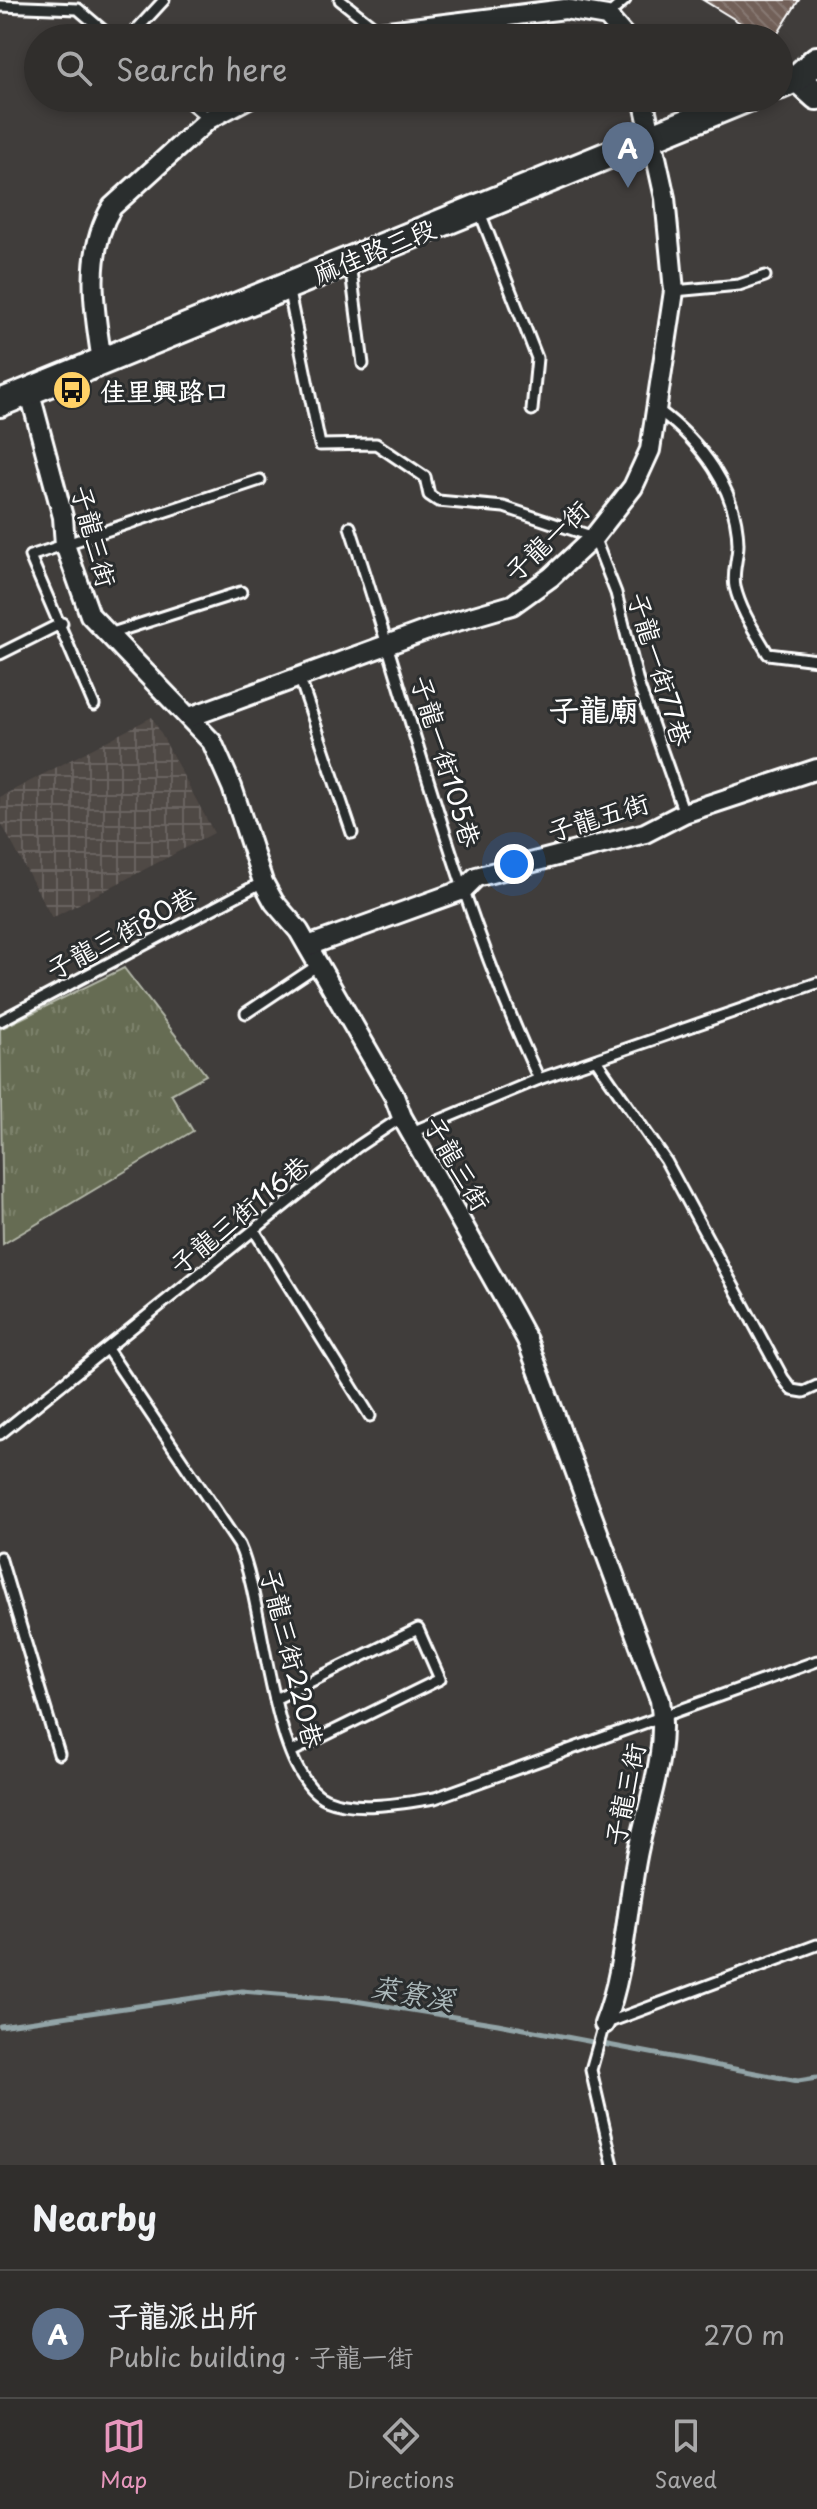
<!DOCTYPE html>
<html lang="en">
<head>
<meta charset="utf-8">
<style>
	body { margin:0; font-family:"Playpen Sans","LXGW WenKai TC",sans-serif; background:#383634; color:#f1f3f6 }
	.you { position:absolute; left:514px; top:864px; width:28px; height:28px; margin:-20px; border:6px solid #fff; border-radius:50%; background:#1a73e8; box-shadow:0 0 0 12px #1a73e833 }
	.badge { display:grid; place-items:center; width:52px; height:52px; border-radius:50%; background:#e797bd; color:#fff; font-size:26px; font-weight:700 }
	.pin { position:absolute; translate:-50% -66px; filter:drop-shadow(0 2px 4px #0008) }
	.pin::after { content:''; position:absolute; top:42px; width:28px; height:24px; background:inherit; clip-path:polygon(0 0,100% 0,50% 100%) }
	.list { margin:0; padding:0; list-style:none }
	h2 { display:flex; justify-content:space-between; align-items:center; height:104px; margin:0; padding:0 32px; font-size:34px }
	h2 small { font-size:26px; font-weight:400; color:#a8a8a9 }
	.list li { display:grid; grid-template-columns:52px 1fr auto; gap:24px; align-items:center; box-sizing:border-box; height:128px; padding:0 32px; border-top:2px solid #4b4a48 }
	.list b { display:block; font-size:30px; white-space:nowrap }
	.list p { margin:0; font-size:26px; white-space:nowrap; color:#a8a8a9 }
	.list em { font-size:26px; font-style:normal; color:#a8a8a9 }
	.icon { flex:none; width:44px; height:44px; fill:none; stroke:currentColor; stroke-width:2; stroke-linecap:round; stroke-linejoin:round }
	.map { position:relative; flex:none; width:817px; height:2165px; overflow:hidden }
	.search { position:absolute; background:#302e2c; box-shadow:0 4px 12px #0003; left:24px; right:24px; top:24px; height:88px; display:flex; align-items:center; gap:20px; box-sizing:border-box; padding:0 28px; border-radius:44px; color:#a8a8a9; font-size:30px }
	.sheet { height:232px; background:#302e2c }
	nav { display:flex; justify-content:space-around; align-items:center; box-sizing:border-box; height:112px; border-top:2px solid #4b4a48; background:#302e2c; font-size:22px; color:#a8a8a9 }
	nav a { display:grid; justify-items:center; gap:4px }
	nav .on { color:#e797bd }
	.map>svg:first-child { display:block }
	.industrial { fill:url(#industrial-grid) }
	.grass { fill:url(#grass-tufts); stroke:#b2b6a8; stroke-width:2 }
	.lines { fill:none; stroke-linecap:round; stroke-linejoin:round }
	.stream { stroke:#92a4a7; stroke-width:5 }
	.building { fill:url(#building-back-hatch); stroke:#fff; stroke-width:2 }
	.lane-casing { stroke:#fff; stroke-width:15 }
	.street-casing { stroke:#fff; stroke-width:24 }
	.secondary-casing { stroke:#fff; stroke-width:32 }
	.lane { stroke:#2a2d2e; stroke-width:9 }
	.street { stroke:#2a2d2e; stroke-width:18 }
	.secondary { stroke:#2a2d2e; stroke-width:26 }
	.labels { text-anchor:middle; dominant-baseline:central; stroke-width:6; stroke-linejoin:round; paint-order:stroke }
	.street-label { font-size:26px; fill:#fff; stroke:#2a2d2e }
	.poi-label { font-size:26px; font-weight:bold; fill:#fff; stroke:#2a2d2e; text-anchor:start }
	.water-label { font-size:28px; font-style:italic; fill:#aebbbd; stroke:#2a2d2e }
	.quarter-label { font-size:30px; font-weight:bold; fill:#fff; stroke:#2a2d2e }
</style>
</head>
<body>
<div class="map">
<svg width="817" height="2165" viewBox="0 0 817 2165">
	<defs>
		<pattern id="industrial-grid" width="8" height="8" patternUnits="userSpaceOnUse" patternTransform="scale(2)"><rect width="8" height="8" fill="#4f4844"/><path d="M0 4h8M4 0v8" fill="none" stroke="#696360"/></pattern>
		<pattern id="grass-tufts" width="24" height="20" patternUnits="userSpaceOnUse" patternTransform="scale(2)"><rect width="24" height="20" fill="#666c52"/><path d="M3 7l-1-3M5 7V3M7 7l1-3M15 17l-1-3M17 17v-4M19 17l1-3" fill="none" stroke="#7d826c"/></pattern>
		<pattern id="building-back-hatch" width="6" height="6" patternUnits="userSpaceOnUse" patternTransform="scale(2)"><rect width="6" height="6" fill="#726159"/><path d="M-1 5l2 2M0 0l6 6M5-1l2 2" fill="none" stroke="#877972"/></pattern>
	</defs>
	<rect width="100%" height="100%" fill="#403d3b"/>
	<filter id="ink" filterUnits="userSpaceOnUse"><feTurbulence type="fractalNoise" baseFrequency=".0125" numOctaves="2"/><feDisplacementMap in="SourceGraphic" scale="16" xChannelSelector="R" yChannelSelector="G"/><feConvolveMatrix kernelMatrix="1 2 1 2 8 2 1 2 1" color-interpolation-filters="sRGB"/></filter>
	<g filter="url(#ink)">
		<polygon class="industrial" points="152,717 214,833 52,918 0,821 0,797"/>
		<polygon class="grass" points="124,968 206,1075 171,1094 193,1131 3,1244 0,1029"/>
		<g class="lines">
			<polyline class="stream" points="0,2026 242,1991 349,2000 498,2024 798,2081 817,2078"/>
		</g>
		<polygon class="building" points="703,0 799,0 775,38 765,38"/>
		<g class="lines">
			<defs>
				<g id="lane">
					<polyline points="340,0 380,32"/>
					<polyline points="0,6 78,9 112,38"/>
					<polyline points="607,16 625,0"/>
					<polyline points="129,38 164,0"/>
					<polyline points="184,98 209,119"/>
					<polyline points="479,210 537,358 532,410"/>
					<polyline points="350,263 363,364"/>
					<polyline points="288,287 320,445 376,444 425,477 429,495 438,501 504,507 594,537 616,593 639,686 684,813"/>
					<polyline points="674,291 739,285 765,276"/>
					<path d="M 658,410 C 701,442 737,488 738,544 C 738,559 732,572 735,587 C 741,612 756,633 768,654 L 817,660"/>
					<path d="M 350,527 C 411,711 456,903 539,1079"/>
					<polyline points="109,634 241,592"/>
					<polyline points="0,654 62,623"/>
					<polyline points="299,676 352,833"/>
					<polyline points="94,705 30,556 260,480"/>
					<polyline points="246,1013 318,965"/>
					<polyline points="0,1021 263,882"/>
					<polyline points="596,1060 666,1161 783,1378 792,1390 804,1392 817,1386"/>
					<polyline points="412,1132 539,1079 817,983"/>
					<polyline points="254,1230 370,1416"/>
					<path d="M 107,1349 L 239,1545 C 265,1601 270,1775 326,1799 C 357,1812 403,1803 435,1798 L 817,1661"/>
					<polyline points="0,1434 357,1147 402,1117"/>
					<polyline points="0,1557 59,1754"/>
					<polyline points="275,1699 418,1629 440,1679 291,1752"/>
					<polyline points="613,2165 591,2070 604,2024 817,1945"/>
				</g>
				<g id="street">
					<polyline points="367,38 380,32 565,9 607,16 626,38"/>
					<path d="M 102,361 C 94,311 84,252 112,207 L 209,119 L 249,98"/>
					<path d="M 29,390 L 63,517 L 65,545 L 90,615 L 212,742 L 232,787 L 263,882 L 274,902 L 299,931 L 394,1096 L 402,1117 L 513,1314 L 527,1340 L 660,1700 C 669,1753 647,1804 637,1856 C 626,1912 625,1972 604,2024"/>
					<polyline points="190,717 433,628 512,605 551,577 594,537 633,487 650,450 674,291 665,198 643,98"/>
					<polyline points="308,946 463,890 476,877 645,833 684,813 817,769"/>
				</g>
				<g id="secondary">
					<polyline points="797,78 817,96"/>
					<polyline points="779,86 797,78 817,60"/>
					<polyline points="0,403 748,98"/>
				</g>
			</defs>
			<use href="#lane" class="lane-casing"/>
			<use href="#street" class="street-casing"/>
			<use href="#secondary" class="secondary-casing"/>
			<use href="#lane" class="lane"/>
			<use href="#street" class="street"/>
			<use href="#secondary" class="secondary"/>
		</g>
	</g>
	<defs>
		<symbol id="bus-disc" viewBox="-11 -11 22 22"><circle r="9.5" fill="#ffd166" stroke="#2a2d2e"/><path d="M-5-6H5V4H4V6H2V4H-2V6H-4V4H-5ZM-3.5-4V0h7V-4ZM-3.5 1.2v1.5H-2V1.2ZM2 1.2v1.5H3.5V1.2Z" fill="#111"/></symbol>
	</defs>
	<g fill-rule="evenodd">
		<use href="#bus-disc" x="50" y="368" width="44" height="44"/>
	</g>
	<g class="labels">
		<g class="street-label">
			<text transform="translate(374 250) rotate(-22)">麻佳路三段</text>
			<text transform="translate(95 536) rotate(75)">子龍三街</text>
			<text transform="translate(546 540) rotate(-43)">子龍一街</text>
			<text transform="translate(661 669) rotate(73)">子龍一街77巷</text>
			<text transform="translate(447 761) rotate(73)">子龍一街105巷</text>
			<text transform="translate(598 816) rotate(-17)">子龍五街</text>
			<text transform="translate(121 932) rotate(-28)">子龍三街80巷</text>
			<text transform="translate(458 1163) rotate(60)">子龍三街</text>
			<text transform="translate(239 1214) rotate(-39)">子龍三街116巷</text>
			<text transform="translate(293 1658) rotate(76)">子龍三街220巷</text>
			<text transform="translate(624 1794) rotate(-78)">子龍三街</text>
		</g>
		<g class="poi-label">
			<text x="100" y="390">佳里興路口</text>
		</g>
		<g class="water-label">
			<text transform="translate(413 1992) rotate(10)">菜寮溪</text>
		</g>
		<g class="quarter-label">
			<text x="594" y="708">子龍廟</text>
		</g>
	</g>
</svg>
<div class="you"></div>
<div class="pin badge" style="left:628px;top:188px;background:#5c6f8a">A</div>
<div class="search"><svg class="icon" aria-label="search" viewBox="0 0 24 24"><circle cx="10" cy="10" r="6"/><path d="M15 15l6 6"/></svg>Search here</div>
</div>
<section class="sheet">
<h2>Nearby<small></small></h2>
<ul class="list">
<li><span class="badge" style="background:#5c6f8a">A</span><div><b>子龍派出所</b><p>Public building · 子龍一街</p></div><em>270 m</em></li>
</ul>
</section>
<nav>
<a class="on"><svg class="icon" aria-label="map" viewBox="0 0 24 24"><path d="M3 6l6-2 6 2 6-2v14l-6 2-6-2-6 2zM9 4v14M15 6v14"/></svg>Map</a>
<a><svg class="icon" aria-label="directions" viewBox="0 0 24 24"><path d="M12 3l9 9-9 9-9-9zM9 14v-3h6M13 9l2 2-2 2"/></svg>Directions</a>
<a><svg class="icon" aria-label="saved" viewBox="0 0 24 24"><path d="M7 4h10v16l-5-4-5 4z"/></svg>Saved</a>
</nav>
</body>
</html>
